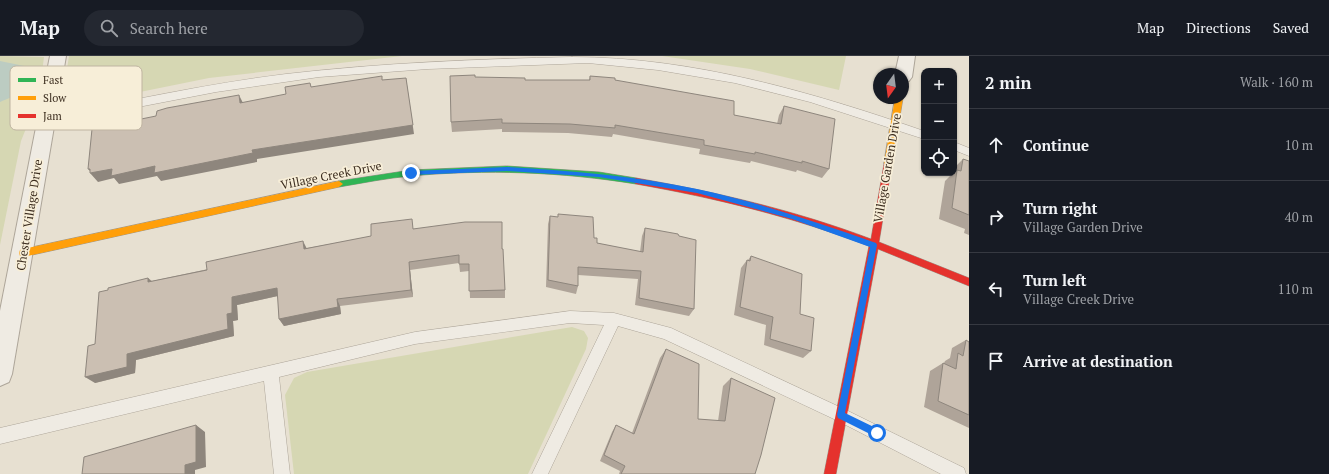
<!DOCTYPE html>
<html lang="en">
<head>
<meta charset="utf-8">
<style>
	body { margin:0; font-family:"PT Serif",serif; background:#242831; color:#f1f3f6 }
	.controls { position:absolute; right:12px; top:12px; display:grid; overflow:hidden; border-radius:8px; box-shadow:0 1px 3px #0004 }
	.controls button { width:36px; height:36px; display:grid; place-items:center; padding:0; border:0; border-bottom:1px solid #363941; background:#171b24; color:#f1f3f6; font:20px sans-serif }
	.compass { position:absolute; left:873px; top:12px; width:36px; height:36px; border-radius:50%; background:#171b24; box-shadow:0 1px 3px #0004; rotate:194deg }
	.stop { position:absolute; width:12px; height:12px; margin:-9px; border:3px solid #1a73e8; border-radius:50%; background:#fff }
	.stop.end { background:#1a73e8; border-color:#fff; box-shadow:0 1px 4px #0008 }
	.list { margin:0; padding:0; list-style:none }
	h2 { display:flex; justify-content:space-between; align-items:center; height:52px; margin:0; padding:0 16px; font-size:17px }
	h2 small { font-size:13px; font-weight:400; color:#9ea1a6 }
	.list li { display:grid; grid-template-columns:26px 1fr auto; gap:12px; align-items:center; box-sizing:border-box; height:72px; padding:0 16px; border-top:1px solid #363941 }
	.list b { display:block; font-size:15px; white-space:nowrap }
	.list p { margin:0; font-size:13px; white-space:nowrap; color:#9ea1a6 }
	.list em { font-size:13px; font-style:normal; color:#9ea1a6 }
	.icon { flex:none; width:22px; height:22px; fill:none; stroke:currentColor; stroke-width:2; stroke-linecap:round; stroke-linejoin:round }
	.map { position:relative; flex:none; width:969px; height:418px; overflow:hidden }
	header { display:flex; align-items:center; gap:24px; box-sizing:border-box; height:56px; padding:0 20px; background:#171b24; border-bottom:1px solid #363941 }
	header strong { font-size:19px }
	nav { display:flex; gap:22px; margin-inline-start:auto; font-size:14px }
	.search { width:280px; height:36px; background:#242831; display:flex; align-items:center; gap:10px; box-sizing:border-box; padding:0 14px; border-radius:22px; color:#9ea1a6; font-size:15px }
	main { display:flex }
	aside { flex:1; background:#171b24 }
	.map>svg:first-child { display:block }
	.green { fill:#d6d7b3 }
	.water { fill:#bcccc2 }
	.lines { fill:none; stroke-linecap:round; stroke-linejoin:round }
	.lane-casing { stroke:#ada599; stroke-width:1 }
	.street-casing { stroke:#ada599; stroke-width:2 }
	.fast-casing { stroke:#9c958a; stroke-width:1 }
	.slow-casing { stroke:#9c958a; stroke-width:1 }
	.jam-casing { stroke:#9c958a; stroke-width:1 }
	.lane { fill:#efebe3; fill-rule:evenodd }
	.street { fill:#efebe3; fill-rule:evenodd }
	.fast { fill:#30b455; fill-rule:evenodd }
	.slow { fill:#ff9f0a; fill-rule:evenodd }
	.jam { fill:#e5322d; fill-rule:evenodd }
	.wall { fill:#afa499 }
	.shaded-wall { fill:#8e867d }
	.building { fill:#cbbfb2; stroke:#8e867d }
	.route { fill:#1a73e8 }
	.labels { text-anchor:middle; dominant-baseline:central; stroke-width:3.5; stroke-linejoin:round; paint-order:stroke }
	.street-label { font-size:12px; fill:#3d2e20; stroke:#f7eed8 }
	.key { fill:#f7eed8; stroke:#bfb4a1; stroke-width:1 }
	.key-label { font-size:11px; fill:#3d2e20 }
</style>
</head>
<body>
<header>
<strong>Map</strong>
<div class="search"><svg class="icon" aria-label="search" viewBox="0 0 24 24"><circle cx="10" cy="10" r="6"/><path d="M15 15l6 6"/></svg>Search here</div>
<nav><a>Map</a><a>Directions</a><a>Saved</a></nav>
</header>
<main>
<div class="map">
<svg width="969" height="418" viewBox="0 0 969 418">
	<rect width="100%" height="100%" fill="#e7e0d1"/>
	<g class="green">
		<polygon points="0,0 44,1 39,40 21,85 0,189"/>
		<polygon points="69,0 402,0 209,22 66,51 63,38"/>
		<polygon points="662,0 846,0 839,34 750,13"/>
		<polygon points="572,271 584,275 588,282 586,293 528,418 294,418 285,339 294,322 307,316"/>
	</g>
	<path class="water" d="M 0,5 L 29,11 L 33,16 C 27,37 19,38 0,46 Z"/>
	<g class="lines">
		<defs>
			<g id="lane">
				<path d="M 572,1 C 692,1 812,36 924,75 L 924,83 L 810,46 L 735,27 L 658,14 L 588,7 L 428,13 L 319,21 L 216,36 L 45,69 L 41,68 L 40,65 L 41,62 L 45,61 C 125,46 205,28 286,18 C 381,7 477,3 572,1 Z"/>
				<polygon points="954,86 969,92 969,100 954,94"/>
				<polygon points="570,255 614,257 671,272 846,354 964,412 966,418 941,418 836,364 664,283 618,270 548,418 532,418 604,269 570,267 415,288 279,321 290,418 274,418 264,325 0,388 0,372 415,276"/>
			</g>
			<g id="street">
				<polygon points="50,0 66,0 12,318 9,326 0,330 0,255"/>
				<polygon points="899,0 915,0 912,21 909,25 903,27 903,18 895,18"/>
			</g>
			<path id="fast" d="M 507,110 L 599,116 L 636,122 L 640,125 L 636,128 C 562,116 486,113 411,120 C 387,122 363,127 339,131 L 335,128 L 339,125 L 411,114 Z"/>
			<g id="slow">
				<polygon points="895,42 903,42 892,108 888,111 884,108"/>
				<polygon points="339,125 343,128 339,131 23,201 20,200 19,197 20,194 23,193"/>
			</g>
			<path id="jam" d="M 888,105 L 892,108 L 879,186 L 969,222 L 969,230 L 878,193 L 836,418 L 824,418 L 869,190 C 793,161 716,142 636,128 L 632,125 L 636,122 C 716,136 794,154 871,183 L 884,108 Z"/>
		</defs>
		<use href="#lane" class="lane-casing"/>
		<use href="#street" class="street-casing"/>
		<use href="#fast" class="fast-casing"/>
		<use href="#slow" class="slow-casing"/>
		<use href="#jam" class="jam-casing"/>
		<use href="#lane" class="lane"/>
		<use href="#street" class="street"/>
		<use href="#fast" class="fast"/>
		<use href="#slow" class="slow"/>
		<use href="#jam" class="jam"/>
	</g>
	<g class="wall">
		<polygon points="590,20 615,24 734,59 777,68 779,59 784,50 829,113 822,122 797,114 796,116 751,105 750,107 699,98 700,93 613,78 612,81 568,77 502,76 502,73 452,76 451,66 475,21 525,24 589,24"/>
		<polygon points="963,103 969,105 969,179 964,177 965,173 939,163 945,125 950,120 951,117 954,117 954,112"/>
		<polygon points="550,160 594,182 597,187 640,196 642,180 645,172 694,253 689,260 635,249 638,223 578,219 578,230 576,238 546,231 548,168"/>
		<polygon points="414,173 502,193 505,234 505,242 470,242 469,215 460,216 459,207 410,214 413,241 340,250 341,258 284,270 279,263 278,240 237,249 238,264 233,265 234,280 136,304 135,317 95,327 95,288 108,234 148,222 152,225 307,192"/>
		<polygon points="751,200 800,258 811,295 803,302 764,289 766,269 734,259 741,212 747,204 748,204"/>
		<polygon points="966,284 969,286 969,372 924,351 930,315 943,307 944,307 945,305 950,302 952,292"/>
		<polygon points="666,293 698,363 718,365 723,330 731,322 755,418 619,418 620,415 600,405 612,376 616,369 632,377 660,302"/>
	</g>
	<g class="shaded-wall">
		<polygon points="406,22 414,78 257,103 257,106 161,125 157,120 119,128 114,122 98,126 90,117 92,117 88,113 155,110 252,94"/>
		<polygon points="239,39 244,49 240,47"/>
		<polygon points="303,185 307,193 304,193"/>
		<polygon points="409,206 410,214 413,241 411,234"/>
		<polygon points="148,222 156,230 148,226"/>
		<polygon points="277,232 282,239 237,249 238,264 233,265 234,280 136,304 135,317 95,327 85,321 127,298 227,258 232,241"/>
		<polygon points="337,243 340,250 341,258 284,270 279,263"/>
		<polygon points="196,369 205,376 206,411 195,414 195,418 185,418 185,409"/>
	</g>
	<g class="building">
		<polygon points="475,19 475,21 525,22 525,24 590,24 590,20 615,22 615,24 734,45 734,59 781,68 784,50 835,63 829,113 802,105 802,107 755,96 755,98 704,89 704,84 615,69 615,72 570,68 502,67 502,63 451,66 450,20"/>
		<polygon points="382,20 382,24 406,22 413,69 252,94 253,97 154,117 155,110 111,120 112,113 90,117 90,113 88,113 92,73 156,60 157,55 167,52 239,39 240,47 286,38 285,31 310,27 311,31"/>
		<polygon points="963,103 969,105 969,159 952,152 957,114 961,115"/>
		<polygon points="558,158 593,161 594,182 597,182 597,187 643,196 645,172 678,178 679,180 696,184 694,253 639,242 641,215 578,211 578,230 548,224 550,160 558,161"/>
		<polygon points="412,163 413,173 465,166 502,166 502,193 503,193 505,234 469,235 469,208 459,208 459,199 409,206 411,234 337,243 338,251 279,263 277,232 232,241 232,257 227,258 228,273 127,298 127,311 85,321 88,290 95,288 99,236 108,234 108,232 148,222 148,226 207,214 206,206 303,185 304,193 371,180 371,168"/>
		<polygon points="751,200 802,218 800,258 814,262 811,295 770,283 773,261 740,251 747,204 750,205"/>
		<polygon points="966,284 969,286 969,359 938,345 943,307 956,313 958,297 963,300"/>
		<polygon points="666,293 699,308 698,363 725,365 731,322 775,342 761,399 755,418 621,418 625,410 604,399 616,369 634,378"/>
		<polygon points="196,369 196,406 185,409 185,418 82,418 84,401"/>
	</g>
	<path class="route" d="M 507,111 C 571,115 634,120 697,133 C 758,146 817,166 876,187 L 877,189 L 845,357 L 880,374 L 880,380 L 874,380 L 838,362 L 837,359 L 870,191 L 792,163 L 697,137 L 599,121 L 507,115 L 411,119 L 408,117 L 411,115 Z"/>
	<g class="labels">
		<g class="street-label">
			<text transform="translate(887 112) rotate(-80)">Village Garden Drive</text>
			<text transform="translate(331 119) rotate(-11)">Village Creek Drive</text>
			<text transform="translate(29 159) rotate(-81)">Chester Village Drive</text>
		</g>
	</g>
	<rect x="10" y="10" width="132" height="64" rx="6" class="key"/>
	<rect x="18" y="22" width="18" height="4" fill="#30b455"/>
	<rect x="18" y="40" width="18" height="4" fill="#ff9f0a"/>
	<rect x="18" y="58" width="18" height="4" fill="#e5322d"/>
	<g class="key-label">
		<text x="43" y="28">Fast</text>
		<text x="43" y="46">Slow</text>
		<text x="43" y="64">Jam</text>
	</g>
</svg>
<div class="controls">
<button>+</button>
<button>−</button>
<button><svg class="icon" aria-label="locate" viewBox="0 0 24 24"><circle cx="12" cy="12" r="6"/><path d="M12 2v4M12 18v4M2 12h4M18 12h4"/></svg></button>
</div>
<svg class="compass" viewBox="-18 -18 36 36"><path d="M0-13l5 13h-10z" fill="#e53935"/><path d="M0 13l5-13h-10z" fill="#9ea1a6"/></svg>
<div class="stop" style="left:877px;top:377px"></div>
<div class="stop end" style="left:411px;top:117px"></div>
</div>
<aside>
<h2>2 min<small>Walk · 160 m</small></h2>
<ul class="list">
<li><svg class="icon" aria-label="ahead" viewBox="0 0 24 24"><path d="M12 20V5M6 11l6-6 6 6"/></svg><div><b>Continue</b></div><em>10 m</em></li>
<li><svg class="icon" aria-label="right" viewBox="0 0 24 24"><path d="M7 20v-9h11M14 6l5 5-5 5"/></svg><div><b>Turn right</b><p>Village Garden Drive</p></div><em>40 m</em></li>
<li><svg class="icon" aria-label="left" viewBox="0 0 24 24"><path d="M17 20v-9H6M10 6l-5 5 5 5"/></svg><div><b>Turn left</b><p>Village Creek Drive</p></div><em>110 m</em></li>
<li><svg class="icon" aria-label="arrive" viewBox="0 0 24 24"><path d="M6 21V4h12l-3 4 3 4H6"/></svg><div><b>Arrive at destination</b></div></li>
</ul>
</aside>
</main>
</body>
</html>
